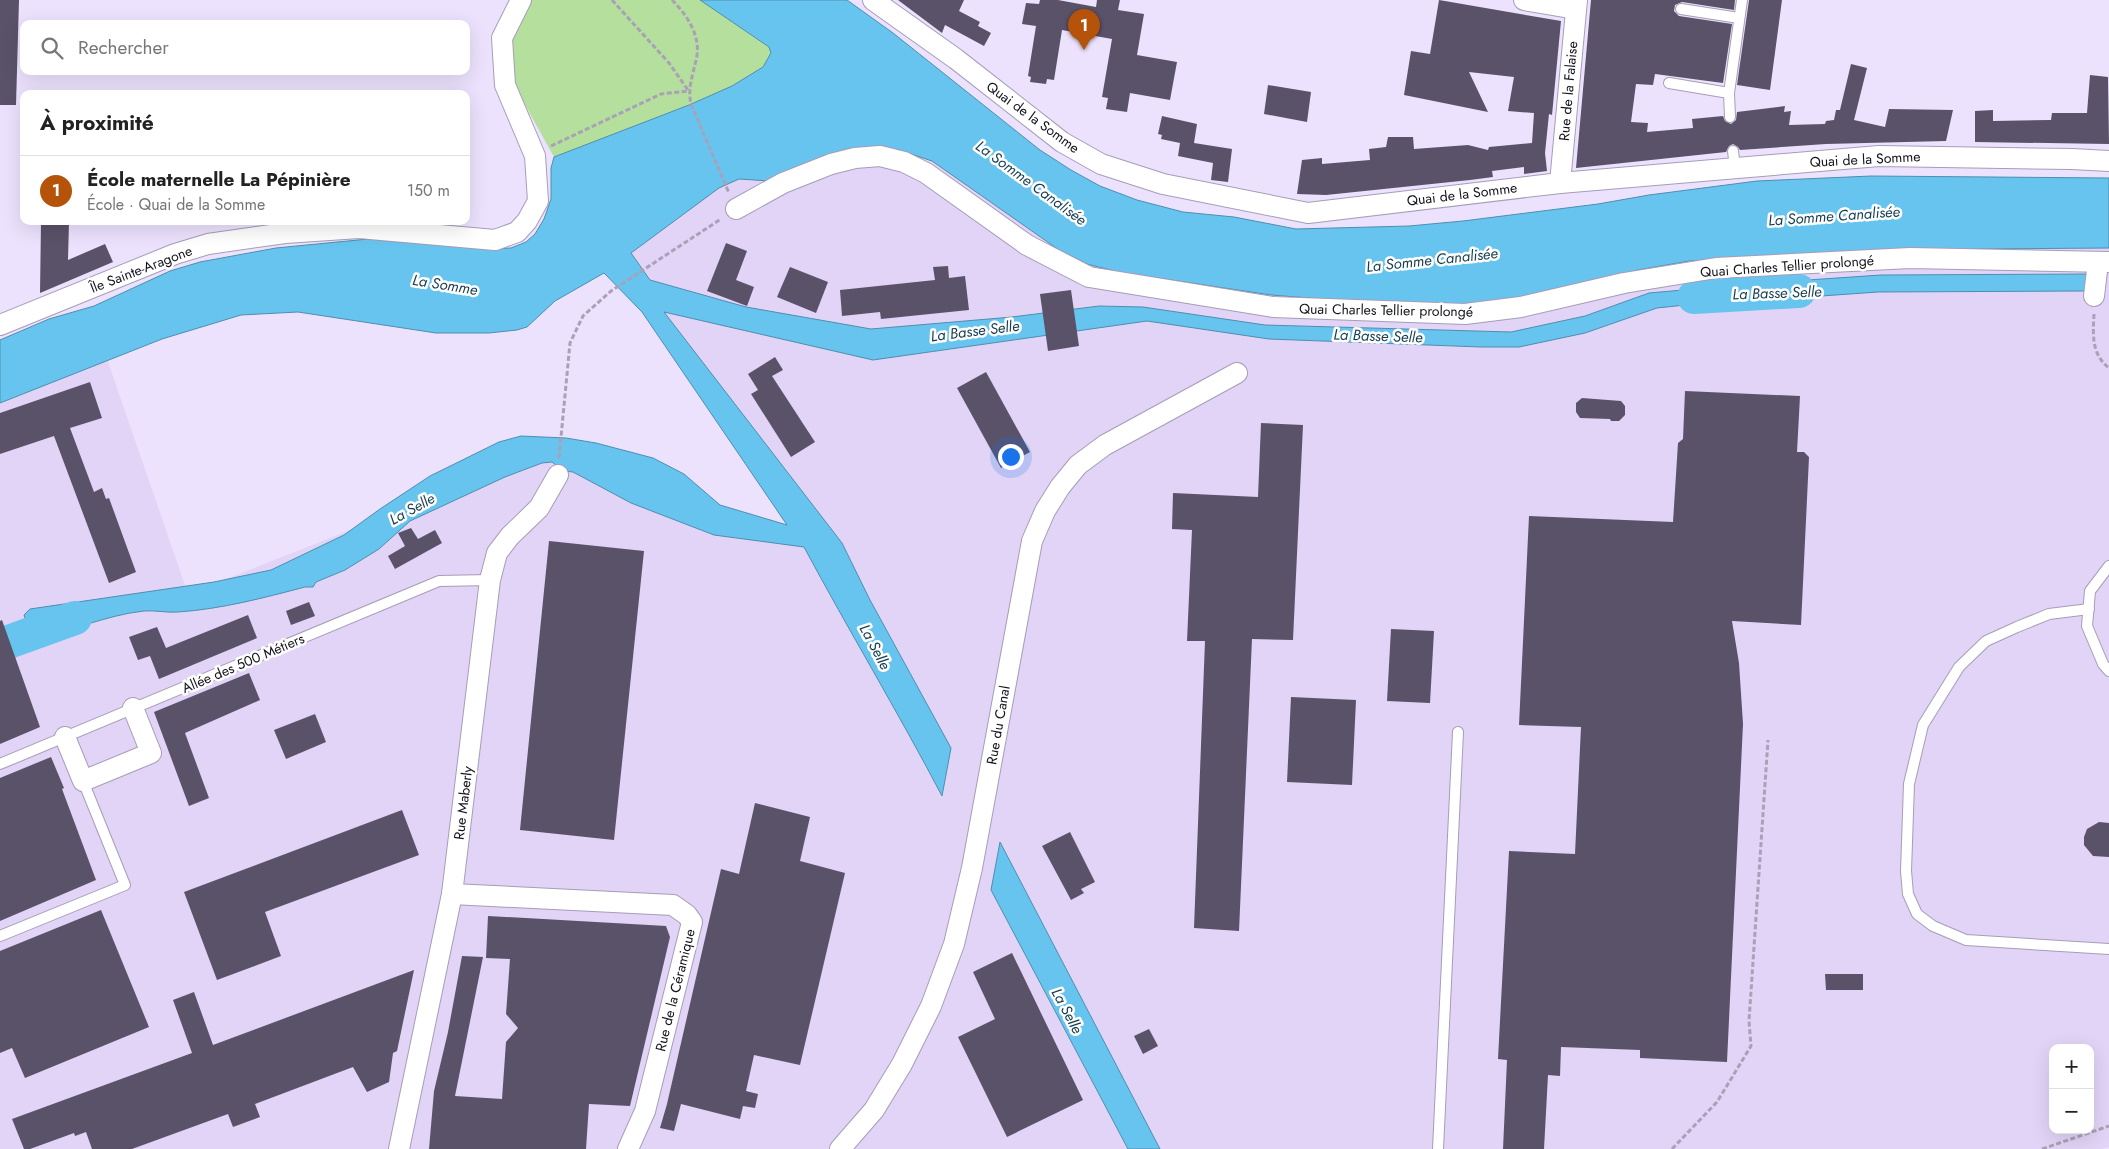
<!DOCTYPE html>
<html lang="fr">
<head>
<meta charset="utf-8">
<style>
	body { margin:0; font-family:Jost,sans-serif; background:#f2f2f2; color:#222 }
	.controls { position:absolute; right:15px; bottom:15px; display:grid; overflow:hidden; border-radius:10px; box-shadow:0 5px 20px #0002 }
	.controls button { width:45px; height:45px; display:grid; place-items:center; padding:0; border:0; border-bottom:1px solid #e0e0e0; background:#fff; color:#222; font:25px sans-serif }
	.you { position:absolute; left:1010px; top:456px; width:18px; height:18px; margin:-12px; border:4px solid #fff; border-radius:50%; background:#1a73e8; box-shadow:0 0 0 8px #1a73e833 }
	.badge { display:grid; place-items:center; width:32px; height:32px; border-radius:50%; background:#b45309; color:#fff; font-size:16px; font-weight:700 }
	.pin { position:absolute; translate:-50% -41px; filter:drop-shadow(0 1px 2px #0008) }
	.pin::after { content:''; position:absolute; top:26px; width:18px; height:15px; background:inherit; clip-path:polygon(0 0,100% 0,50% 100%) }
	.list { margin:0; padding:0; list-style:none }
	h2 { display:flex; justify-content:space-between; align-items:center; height:65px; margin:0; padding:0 20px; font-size:21px }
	h2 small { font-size:16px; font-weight:400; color:#767676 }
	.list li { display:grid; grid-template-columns:32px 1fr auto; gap:15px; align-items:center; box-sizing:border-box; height:70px; padding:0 20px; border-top:1px solid #e0e0e0 }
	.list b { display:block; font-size:19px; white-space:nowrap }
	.list p { margin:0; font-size:16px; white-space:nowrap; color:#767676 }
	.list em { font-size:16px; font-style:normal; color:#767676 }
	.icon { flex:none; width:28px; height:28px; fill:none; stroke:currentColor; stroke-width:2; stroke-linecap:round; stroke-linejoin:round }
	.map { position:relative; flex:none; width:2109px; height:1149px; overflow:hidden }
	.search { position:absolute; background:#fff; box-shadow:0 5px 20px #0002; left:20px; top:20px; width:450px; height:55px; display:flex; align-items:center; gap:12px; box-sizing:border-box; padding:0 18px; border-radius:10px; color:#767676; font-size:19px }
	.panel { position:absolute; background:#fff; box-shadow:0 5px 20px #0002; left:20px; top:90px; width:450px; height:135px; border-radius:10px }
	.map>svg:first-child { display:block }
	.built { fill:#e1d4f6; fill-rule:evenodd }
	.green { fill:#b4df9c }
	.water { fill:#67c4ee; stroke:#4e8eae }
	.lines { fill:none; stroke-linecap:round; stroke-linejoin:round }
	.river { stroke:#67c4ee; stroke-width:34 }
	.building { fill:#5a5269 }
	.lane-casing { stroke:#a69db7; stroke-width:12 }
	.street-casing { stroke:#a69db7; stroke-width:22 }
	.path { stroke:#a9a1b7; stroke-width:3; stroke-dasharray:5 2.5; stroke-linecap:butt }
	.lane { stroke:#fff; stroke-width:10 }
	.street { stroke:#fff; stroke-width:20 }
	.labels { text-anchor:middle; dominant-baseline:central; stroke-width:5; stroke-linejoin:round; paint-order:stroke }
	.street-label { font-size:14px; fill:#14111a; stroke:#fff }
	.water-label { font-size:15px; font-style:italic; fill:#143d4f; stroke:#fff }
</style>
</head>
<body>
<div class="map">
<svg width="2109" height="1149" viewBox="0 0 2109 1149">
	<rect width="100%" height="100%" fill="#ece2fe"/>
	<path class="built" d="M 893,63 L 1110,251 L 1472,293 L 1910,258 L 2109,234 L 2109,1147 L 2102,1149 L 0,1149 L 0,399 L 106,356 L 188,594 L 560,447 L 811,543 L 611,254 ZM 2053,1048 L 2090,1048 L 2090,1130 L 2053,1130 Z"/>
	<polygon class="green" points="525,0 700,0 769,47 771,53 763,67 732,86 689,105 554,157 518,92 510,57 514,18"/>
	<g class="water">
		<path d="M 700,0 L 847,0 L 893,33 L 1040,150 L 1071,170 L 1100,186 L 1137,200 L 1183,212 L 1234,217 L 1296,229 L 1409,226 L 1463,221 L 1598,204 L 1649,195 L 1757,181 L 1871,176 L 2109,178 L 2109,248 L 1980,249 L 1689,261 L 1638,270 L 1506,308 L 1373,303 L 1271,295 L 1118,272 L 1087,264 L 1059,250 L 932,161 L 899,150 L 856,149 L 823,156 L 769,181 L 739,179 L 719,188 L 631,253 L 650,280 L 746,307 L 871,329 L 1012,317 L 1099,306 L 1143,307 L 1265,325 L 1511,332 L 1585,316 L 1649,293 L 1739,285 L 1742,299 L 1657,308 L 1585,333 L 1519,347 L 1481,347 L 1269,339 L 1147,321 L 873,360 L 664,312 L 842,543 L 870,600 L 951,748 L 942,796 C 898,712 849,631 804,547 L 714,535 L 631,503 L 573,472 L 563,471 L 552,462 L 542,463 L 505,477 L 410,521 L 379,549 L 345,570 L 316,582 L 313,587 L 305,587 C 263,598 222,609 178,612 C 167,613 155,610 144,611 C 105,615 70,633 32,637 L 24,615 L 30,609 L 214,582 L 271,570 L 344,535 L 380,509 L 430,476 L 499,442 L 521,436 L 566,438 L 596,443 L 653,458 L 684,474 L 720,505 L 787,525 L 642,312 L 604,273 L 555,301 L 527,327 L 517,330 L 489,333 L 436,333 L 298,312 L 241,315 L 162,339 L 0,403 L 0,340 L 49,319 L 94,306 L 170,271 L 200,262 L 276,248 L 368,239 L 489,249 L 511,248 L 526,242 L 535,234 L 544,219 L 551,199 L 551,168 L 554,157 L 689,105 L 732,86 L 763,67 L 771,53 L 769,47 Z"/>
		<polygon points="2090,274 2084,291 1878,292 1793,298 1753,299 1749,284 1881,275"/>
		<polygon points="1000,842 1160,1149 1128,1149 991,890"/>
	</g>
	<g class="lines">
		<g class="river">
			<polyline points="1694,297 1799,291"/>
			<polyline points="0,645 75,618"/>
		</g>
	</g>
	<g class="building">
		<polygon points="0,0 19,0 16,105 0,105"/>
		<polygon points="898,0 964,0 959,11 980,22 978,26 991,33 984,46 945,25 942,33"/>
		<polygon points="1040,0 1058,0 1096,7 1097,0 1120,0 1118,10 1144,14 1137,55 1177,62 1170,100 1130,93 1127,112 1106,109 1108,98 1102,97 1112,39 1062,30 1054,80 1047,79 1046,84 1030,82 1031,77 1028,76 1036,26 1022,24 1026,3 1039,4"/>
		<polygon points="1439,0 1561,21 1552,115 1549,114 1545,153 1547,171 1524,174 1524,167 1492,171 1493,177 1470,180 1326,195 1297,194 1302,160 1322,158 1322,164 1370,160 1369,149 1386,147 1388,137 1413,137 1414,149 1468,145 1488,150 1489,147 1532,143 1534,113 1508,111 1514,77 1469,72 1488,112 1404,95 1411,51 1430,54"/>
		<polygon points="1591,0 1735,0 1734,10 1682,2 1675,5 1674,11 1679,16 1732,24 1723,83 1655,74 1653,85 1636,84 1631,122 1648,123 1647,132 1693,128 1692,119 1723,116 1725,121 1731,124 1736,120 1737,112 1785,106 1784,112 1791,111 1789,125 1825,124 1826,121 1834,120 1836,110 1840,110 1851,64 1867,68 1854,120 1885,127 1889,109 1953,110 1946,141 1826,144 1740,150 1738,147 1733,144 1729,146 1726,152 1576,168"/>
		<polygon points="1749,0 1782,0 1770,90 1737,85"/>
		<polygon points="2090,75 2108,77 2109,144 1975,142 1975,111 1993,110 1993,121 2051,120 2052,113 2087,113"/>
		<polygon points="1268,85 1311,92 1307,122 1264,114"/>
		<polygon points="1162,116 1197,124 1194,143 1232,149 1228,182 1211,180 1213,163 1178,156 1180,143 1161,139 1162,135 1158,134"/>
		<polygon points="41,222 69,222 68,260 105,244 113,262 40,293"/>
		<polygon points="726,243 747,251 736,280 754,287 747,306 707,291"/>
		<polygon points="948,266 949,278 965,276 969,310 881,319 880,312 842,316 840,290 935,280 933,267"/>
		<polygon points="790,267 828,282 816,313 777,297"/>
		<polygon points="1071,290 1079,346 1048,351 1040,294"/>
		<polygon points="775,357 783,370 772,376 815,442 791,457 751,394 758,390 748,374"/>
		<polygon points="986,372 1030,452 1001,468 957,388"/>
		<polygon points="90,382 102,418 70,428 94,492 102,488 106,499 109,498 136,572 109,583 54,436 0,454 0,413"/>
		<polygon points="1685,391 1800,396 1797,452 1804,452 1809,457 1801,625 1732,621 1739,663 1743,724 1727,1062 1640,1058 1640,1050 1561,1047 1560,1076 1548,1075 1544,1149 1503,1149 1507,1060 1498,1059 1509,851 1575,854 1581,727 1519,725 1529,516 1673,522 1678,443 1683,439"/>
		<polygon points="1582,398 1621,401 1625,406 1625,415 1619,421 1611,421 1610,419 1580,418 1576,412 1576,403"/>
		<polygon points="1261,423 1303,425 1293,640 1252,639 1239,931 1194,928 1205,641 1187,641 1192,530 1172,529 1173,493 1258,497"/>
		<polygon points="411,528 418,539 435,530 442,543 395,569 388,556 405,546 398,533"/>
		<polygon points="549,541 644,551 614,840 520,830"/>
		<polygon points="309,602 315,616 291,625 286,611"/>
		<polygon points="248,615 257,638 159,679 150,656 138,660 129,637 157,627 166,648"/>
		<polygon points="2,620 40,727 0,744 0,621"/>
		<polygon points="1391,629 1434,631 1430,703 1387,701"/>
		<polygon points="249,673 260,700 185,733 209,798 189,806 154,712"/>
		<polygon points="1291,697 1356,700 1352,785 1287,782"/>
		<polygon points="315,714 326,742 286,759 274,730"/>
		<polygon points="51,757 64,788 62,789 96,880 0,921 0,778"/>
		<polygon points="755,803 810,817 800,861 845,873 800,1065 754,1055 746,1091 758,1094 755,1108 743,1106 740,1119 681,1104 674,1131 660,1128 667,1104 721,869 739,874"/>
		<polygon points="402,810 419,855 265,912 281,956 217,980 184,892"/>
		<polygon points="2099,822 2109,823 2109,857 2093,856 2084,845 2084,837 2087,829"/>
		<polygon points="1070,832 1095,882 1081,889 1084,893 1071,900 1042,846"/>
		<polygon points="101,910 149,1027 25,1078 12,1048 0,1053 0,951"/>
		<polygon points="488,916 666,926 670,937 630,1106 589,1104 586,1149 429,1149 434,1091 448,1032 462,956 483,957 455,1096 502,1099 506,1042 518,1028 506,1014 510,959 486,958"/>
		<polygon points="1012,953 1083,1100 1007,1137 958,1037 995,1019 973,972"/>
		<polygon points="414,970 397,1051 393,1053 389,1082 367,1092 353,1067 255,1104 260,1117 233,1127 228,1114 132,1149 92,1149 86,1132 75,1136 74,1133 30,1149 24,1149 12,1119 192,1053 173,1000 194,992 213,1045"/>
		<polygon points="1825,974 1863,974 1863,990 1826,990"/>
		<polygon points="1149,1029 1158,1046 1143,1054 1134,1036"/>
	</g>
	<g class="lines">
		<defs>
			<g id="lane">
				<polyline points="1681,9 1739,18"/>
				<polyline points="1669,83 1729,93"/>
				<polyline points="1730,117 1729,93 1742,0"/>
				<polyline points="1733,151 1735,168"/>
				<polyline points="2109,566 2090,591 2087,626 2103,664 2109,671"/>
				<polyline points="2089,609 2049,614 2017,627 1986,641 1959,667 1923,725 1909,784 1906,871 1908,894 1917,914 1933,926 1966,940 2109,949"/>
				<polyline points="0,764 439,581 490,580"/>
				<polyline points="0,936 125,885 83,781"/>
				<polyline points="1438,1149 1458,732"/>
			</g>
			<g id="street">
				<polyline points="873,0 956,59 1062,142 1101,164 1163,184 1308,213 1560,183 1879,156 2072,159 2109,161"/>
				<polyline points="1524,0 1576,9"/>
				<polyline points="1560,183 1577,0"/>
				<polyline points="736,209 783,183 831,164 855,158 880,156 904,162 926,173 1027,245 1089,277 1273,307 1465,314 1521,307 1624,283 1716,268 1910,258 2109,262"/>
				<polyline points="2094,296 2098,262"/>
				<polyline points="0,325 175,254 208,244 285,233 359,228 495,240 517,232 527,221 538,201 535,156 505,85 502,38 521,0"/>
				<polyline points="65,737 83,781 151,753 133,708"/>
				<polyline points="452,894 673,905 687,915 692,922 645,1111 628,1149"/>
				<polyline points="399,1149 452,894 490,580 497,553 510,536 539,508 558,475"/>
				<polyline points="840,1149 874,1110 902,1064 931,1006 954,944 972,868 1032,541 1045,511 1060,487 1078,465 1105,445 1237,373"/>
			</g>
		</defs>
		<use href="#lane" class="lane-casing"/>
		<use href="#street" class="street-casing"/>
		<g class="path">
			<polyline points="612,0 669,63 688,90"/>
			<path d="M 672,0 C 686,14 700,34 697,55 C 694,73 687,86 691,104 L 729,193"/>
			<polyline points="551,146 661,94 688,91"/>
			<path d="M 2094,314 C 2093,334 2091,354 2109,368"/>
			<polyline points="559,458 570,343 583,316 611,291 721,219"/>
			<polyline points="1672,1149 1717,1102 1751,1046 1749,1021 1768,740"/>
			<polyline points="2042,1149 2109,1126"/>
		</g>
		<use href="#lane" class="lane"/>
		<use href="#street" class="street"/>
	</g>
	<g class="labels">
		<g class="street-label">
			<text transform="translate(1568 91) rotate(-85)">Rue de la Falaise</text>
			<text transform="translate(1033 117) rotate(36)">Quai de la Somme</text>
			<text transform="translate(1865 159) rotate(-3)">Quai de la Somme</text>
			<text transform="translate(1462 194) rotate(-7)">Quai de la Somme</text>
			<text transform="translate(1787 266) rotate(-4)">Quai Charles Tellier prolongé</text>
			<text transform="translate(141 269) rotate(-21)">Île Sainte-Aragone</text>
			<text transform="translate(1386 310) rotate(1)">Quai Charles Tellier prolongé</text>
			<text transform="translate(243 663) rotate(-23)">Allée des 500 Métiers</text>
			<text transform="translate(998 725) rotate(-80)">Rue du Canal</text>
			<text transform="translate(463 803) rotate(-83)">Rue Maberly</text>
			<text transform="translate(675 990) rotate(-76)">Rue de la Céramique</text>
		</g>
		<g class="water-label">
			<text transform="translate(1031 183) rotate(36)">La Somme Canalisée</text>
			<text transform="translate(1834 216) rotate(-4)">La Somme Canalisée</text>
			<text transform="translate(1432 260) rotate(-6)">La Somme Canalisée</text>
			<text transform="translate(445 285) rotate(9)">La Somme</text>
			<text transform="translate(1777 293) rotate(-2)">La Basse Selle</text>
			<text transform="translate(975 331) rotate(-7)">La Basse Selle</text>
			<text transform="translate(1378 336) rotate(2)">La Basse Selle</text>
			<text transform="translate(412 509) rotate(-29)">La Selle</text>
			<text transform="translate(875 647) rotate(62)">La Selle</text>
			<text transform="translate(1067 1011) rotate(62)">La Selle</text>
		</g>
	</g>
</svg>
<div class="controls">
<button>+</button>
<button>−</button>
</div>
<div class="you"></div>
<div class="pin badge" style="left:1084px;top:50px">1</div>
<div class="search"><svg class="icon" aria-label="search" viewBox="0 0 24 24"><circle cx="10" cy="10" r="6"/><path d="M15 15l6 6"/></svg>Rechercher</div>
<section class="panel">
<h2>À proximité<small></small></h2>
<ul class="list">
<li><span class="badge">1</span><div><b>École maternelle La Pépinière</b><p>École · Quai de la Somme</p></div><em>150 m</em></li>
</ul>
</section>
</div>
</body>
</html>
